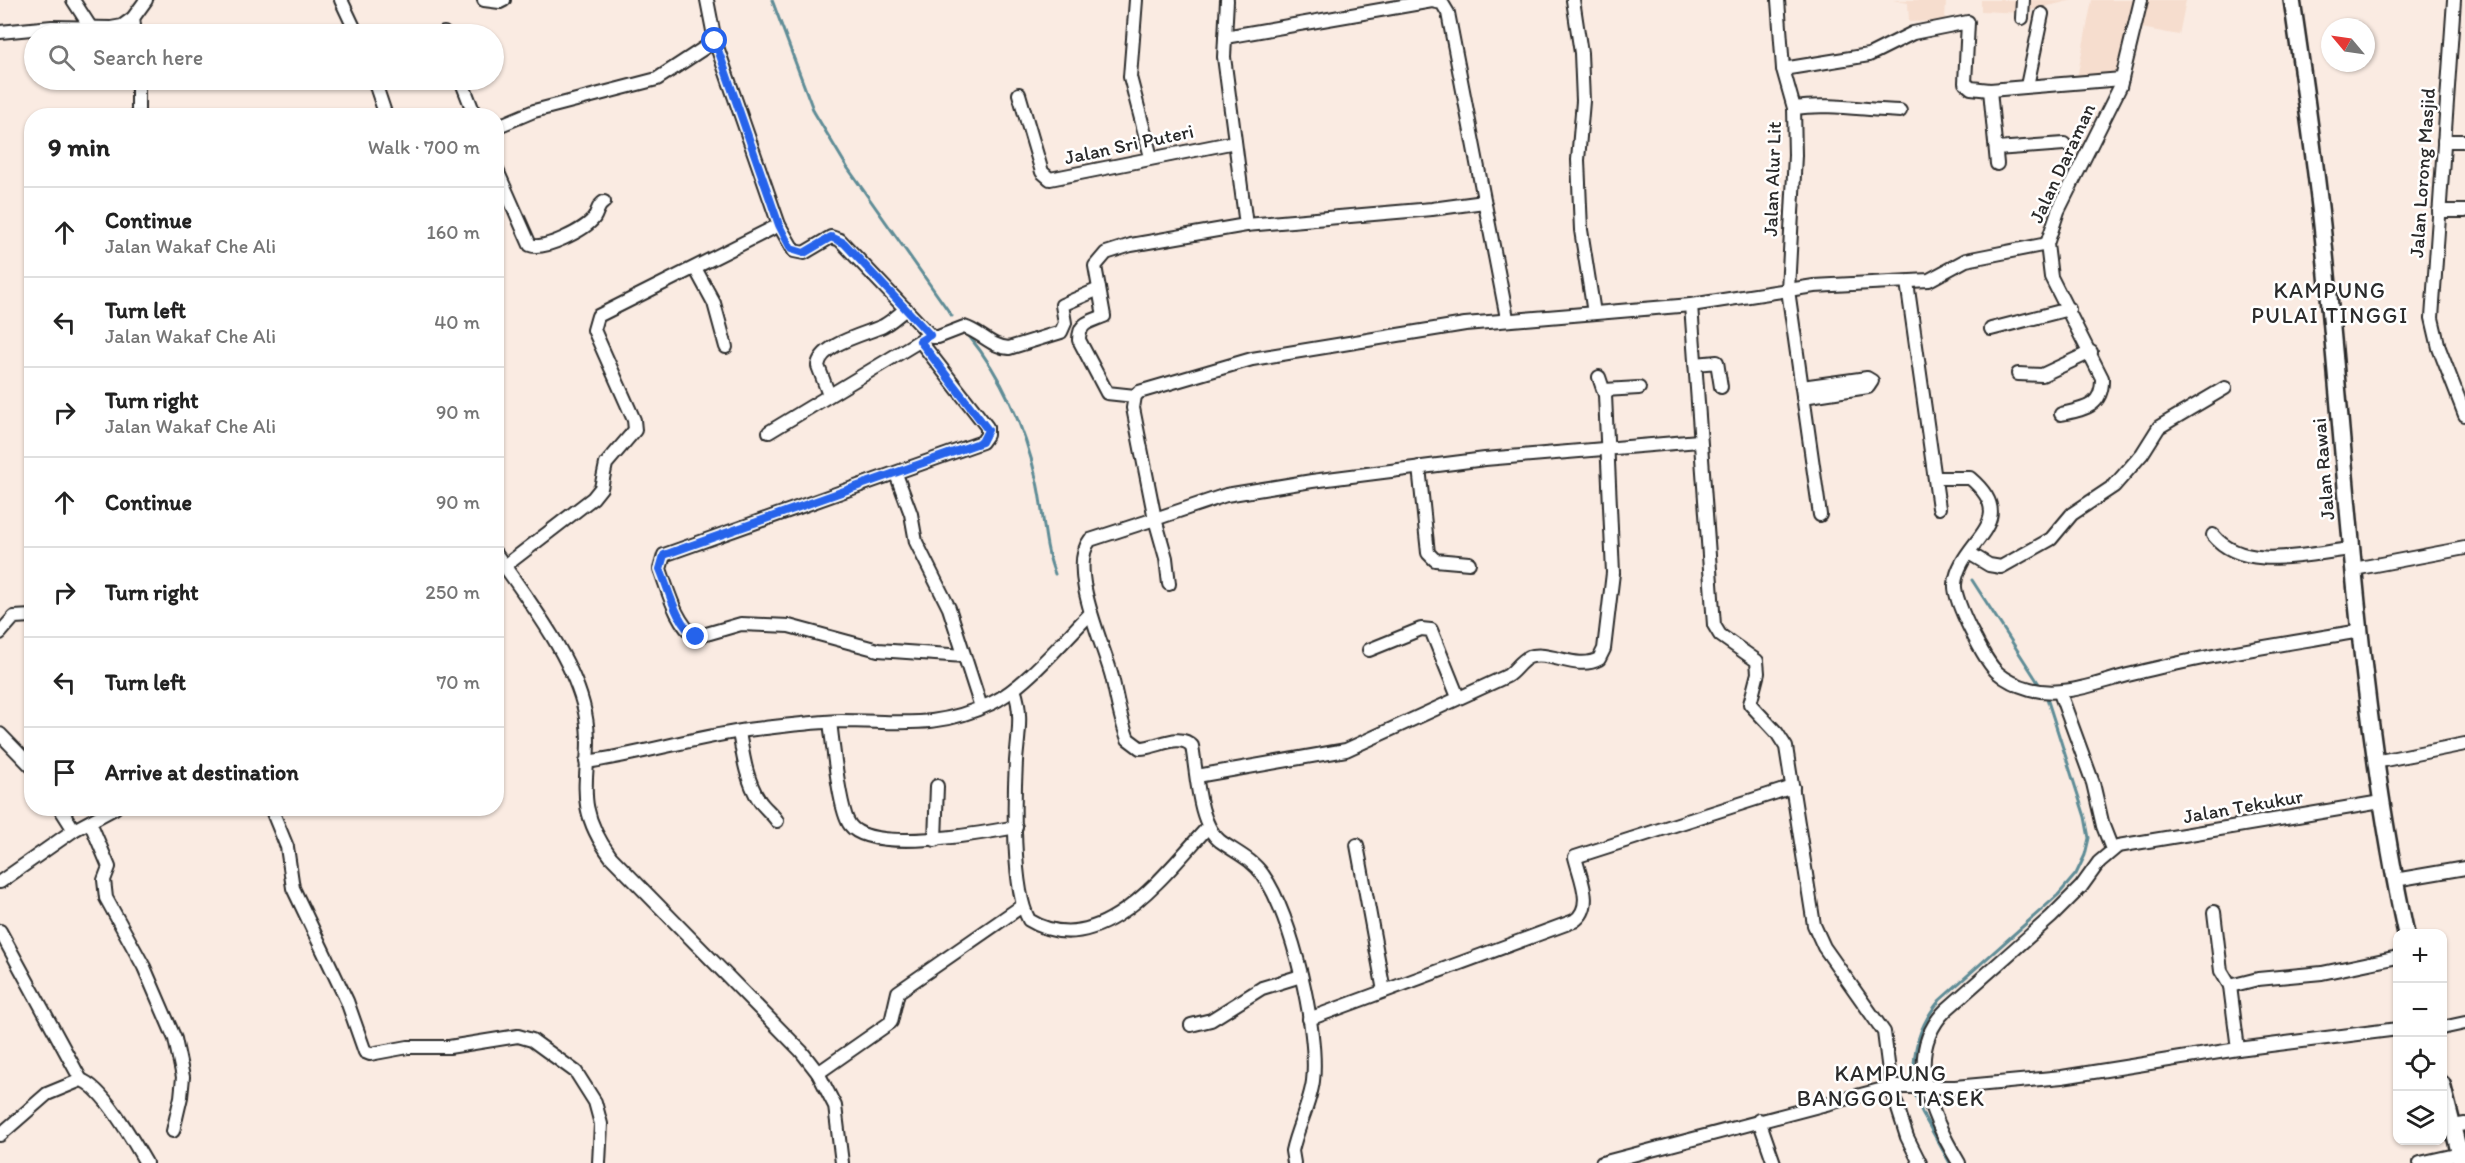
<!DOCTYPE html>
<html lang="en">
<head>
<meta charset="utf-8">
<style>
	body { margin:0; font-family:Itim,sans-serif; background:#f6f6f6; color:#222 }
	.controls { position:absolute; right:18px; bottom:18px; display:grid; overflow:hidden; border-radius:12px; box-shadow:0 2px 4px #0004 }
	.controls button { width:54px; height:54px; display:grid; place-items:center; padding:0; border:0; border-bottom:2px solid #e0e0e0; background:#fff; color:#222; font:30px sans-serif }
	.compass { position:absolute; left:2321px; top:18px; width:54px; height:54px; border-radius:50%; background:#fff; box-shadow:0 2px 4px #0004; rotate:299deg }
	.stop { position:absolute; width:18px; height:18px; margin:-14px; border:4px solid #2563eb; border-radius:50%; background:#fff }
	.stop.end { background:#2563eb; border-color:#fff; box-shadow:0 2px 6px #0008 }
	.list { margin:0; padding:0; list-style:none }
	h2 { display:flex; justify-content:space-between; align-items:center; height:78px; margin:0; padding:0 24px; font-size:26px }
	h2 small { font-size:20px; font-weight:400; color:#767676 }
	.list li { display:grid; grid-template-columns:39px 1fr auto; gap:18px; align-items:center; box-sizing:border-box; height:90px; padding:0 24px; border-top:2px solid #e0e0e0 }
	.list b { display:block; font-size:22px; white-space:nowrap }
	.list p { margin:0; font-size:20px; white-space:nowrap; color:#767676 }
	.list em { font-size:20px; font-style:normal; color:#767676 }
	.icon { flex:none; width:33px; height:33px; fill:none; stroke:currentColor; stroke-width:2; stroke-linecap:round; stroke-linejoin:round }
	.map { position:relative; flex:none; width:2465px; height:1163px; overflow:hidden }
	.search { position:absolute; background:#fff; box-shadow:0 2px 4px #0004; left:24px; top:24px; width:480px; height:66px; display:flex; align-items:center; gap:15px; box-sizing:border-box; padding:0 21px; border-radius:33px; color:#767676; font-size:22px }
	.panel { position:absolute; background:#fff; box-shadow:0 2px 4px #0004; left:24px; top:108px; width:480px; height:708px; border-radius:24px }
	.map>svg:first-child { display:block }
	.built { fill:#f6ddce }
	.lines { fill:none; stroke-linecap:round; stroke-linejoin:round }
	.stream { stroke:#5e8c96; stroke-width:3 }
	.minor-casing { stroke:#2b2b2b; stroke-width:16 }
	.major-casing { stroke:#2b2b2b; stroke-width:20 }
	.minor { stroke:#fff; stroke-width:12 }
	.major { stroke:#fff; stroke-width:15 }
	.route { stroke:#2563eb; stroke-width:8 }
	.labels { text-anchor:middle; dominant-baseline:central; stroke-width:5; stroke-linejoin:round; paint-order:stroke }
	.street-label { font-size:20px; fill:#2b2b2b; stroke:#fff }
	.quarter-label { font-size:22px; letter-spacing:1.5px; fill:#2b2b2b; stroke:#fff }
</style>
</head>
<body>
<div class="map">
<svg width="2465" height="1163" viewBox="0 0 2465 1163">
	<rect width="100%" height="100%" fill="#faebe2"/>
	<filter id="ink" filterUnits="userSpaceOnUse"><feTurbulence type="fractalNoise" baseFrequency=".0167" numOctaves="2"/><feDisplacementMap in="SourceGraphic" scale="12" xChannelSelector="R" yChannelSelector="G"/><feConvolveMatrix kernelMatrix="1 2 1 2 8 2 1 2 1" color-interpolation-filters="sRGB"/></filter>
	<g filter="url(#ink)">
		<g class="built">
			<polygon points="1893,0 1946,0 1945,21 1909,22 1908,3"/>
			<polygon points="1981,0 2073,0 2020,13 1981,11"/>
			<polygon points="2092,0 2186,0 2179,35 2141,28 2131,73 2077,78"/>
		</g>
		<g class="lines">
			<g class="stream">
				<polyline points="772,0 814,112 847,167 952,316"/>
				<path d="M 969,336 C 1001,375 1025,428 1036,478 C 1044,509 1043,544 1055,574"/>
				<polyline points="1972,580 2041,687"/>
				<path d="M 1914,1084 C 1912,1051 1919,1025 1940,1000 L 2058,895 L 2076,874 L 2085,855 L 2089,838 L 2085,817 L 2046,695"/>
				<polyline points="1914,1091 1922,1113 1950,1163"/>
			</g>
			<defs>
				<g id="minor">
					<polyline points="73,0 91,28"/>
					<polyline points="341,0 357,34"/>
					<polyline points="484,0 500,2 504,0"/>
					<path d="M 707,0 L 715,41 L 779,225 L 794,251 L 804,253 L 831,237 L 840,240 L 932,337 L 938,337 L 964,327 C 981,332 991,347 1009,348 L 1061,332 L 1065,323 L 1062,305 L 1099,289"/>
					<polyline points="1136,0 1130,77 1151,157"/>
					<polyline points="1227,0 1224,57 1246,225"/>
					<polyline points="1573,0 1581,53 1583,101 1578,160 1581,230 1594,313"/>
					<polyline points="1778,0 1783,69 1794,108 1795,155 1788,290 1820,515"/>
					<polyline points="2454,0 2432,318 2439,348 2465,415"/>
					<polyline points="133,18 135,34"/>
					<polyline points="2022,18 2023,0"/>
					<polyline points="0,32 52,27 111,28 122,26 133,18 146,0"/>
					<polyline points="444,33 445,34"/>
					<polyline points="1225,37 1432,1 1442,3 1448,13 1507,318"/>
					<polyline points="1783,69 1869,55 1913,33 1968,22 1965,83 1971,88 1990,90 2122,79"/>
					<polyline points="374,80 386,116"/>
					<polyline points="461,80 475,116"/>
					<polyline points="2027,86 2042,14"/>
					<polyline points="1990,90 1997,164"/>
					<polyline points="1019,94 1042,172 1050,179 1235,142"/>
					<path d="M 1794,108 C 1829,103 1864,110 1900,111"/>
					<polyline points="138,116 138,80"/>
					<polyline points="496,127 534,111 657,79 715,41"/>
					<polyline points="2444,141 2465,141"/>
					<polyline points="1996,149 2064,144"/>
					<path d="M 496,168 L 530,245 C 543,251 585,230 594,218 C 598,212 597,206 604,202"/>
					<polyline points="2439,211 2465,211"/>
					<polyline points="695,268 714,303 726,347"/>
					<polyline points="1907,282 1939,508"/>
					<polyline points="1691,305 1714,625 1720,635 1757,661 1758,673 1750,704 1777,733 1786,747 1814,925 1824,947 1884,1032 1891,1087 1907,1137 1920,1163"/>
					<polyline points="1991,329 2069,309"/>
					<path d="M 920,341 L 987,427 L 987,435 L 982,442 L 664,555 L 660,569 C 668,590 676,624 696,637 L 741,624 L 789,626 L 878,650 L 964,656"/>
					<polyline points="1695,364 1717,362 1721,387"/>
					<polyline points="2018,374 2042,375 2091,352"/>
					<polyline points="1802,387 1867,378 1872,381 1868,387 1803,397"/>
					<polyline points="1604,390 1639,388"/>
					<path d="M 829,395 L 818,366 C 820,344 866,334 883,326 C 891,322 898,315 906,309"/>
					<path d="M 1135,396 L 1107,393 L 1079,340 C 1079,322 1090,322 1104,316 L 1095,266 L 1106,253 L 1131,245 L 1246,225 L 1432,209 L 1484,202"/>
					<path d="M 2061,414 C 2084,409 2103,407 2102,378 L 2051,277 L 2047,244 L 2058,211 L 2120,87 L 2141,0"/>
					<polyline points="769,432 926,337"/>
					<polyline points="1419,467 1428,553 1435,560 1469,563"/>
					<polyline points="896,474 911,514 916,542 949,608 981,707"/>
					<path d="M 1936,478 L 1970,478 C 2023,523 1959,540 1955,584 C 1953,600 1985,662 1998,673 C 2006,680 2019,686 2030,689 C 2064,698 2099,682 2132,674 C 2155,668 2179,663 2203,658 C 2255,648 2308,640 2360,631"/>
					<path d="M 2213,535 C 2244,573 2309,553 2352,549"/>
					<polyline points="1969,553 1989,565 2001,567 2051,539 2072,514 2114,486 2142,454 2159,427 2225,388"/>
					<path d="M 496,554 C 527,598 569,652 583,704 C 600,767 564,794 611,857 L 801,1051 L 818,1073 L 835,1106 L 842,1163"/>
					<polyline points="505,566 593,498 601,488 606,464 635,430 634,420 594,330 598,316 779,225"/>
					<polyline points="2354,569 2465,548"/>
					<polyline points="1169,584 1166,558 1155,519 1226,495 1312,481 1485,459 1699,441"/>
					<polyline points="0,633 14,617 32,616"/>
					<polyline points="1369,650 1421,629 1431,630 1458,697"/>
					<path d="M 1014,689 C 1023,713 1018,736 1016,761 C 1014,798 1012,890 1029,920 C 1100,964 1166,872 1208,827"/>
					<polyline points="2060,693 2093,783 2103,826 2112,849"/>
					<path d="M 830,722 C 833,743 839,811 850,825 C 871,854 984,833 1016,827"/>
					<path d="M 739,732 C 743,755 746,780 759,800 C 764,808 772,813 777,821"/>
					<polyline points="0,734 32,767"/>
					<path d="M 586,762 C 643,754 698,736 755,729 C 783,726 813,722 841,721 C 900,721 935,730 992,703 C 1025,687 1063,641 1089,615"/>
					<polyline points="2375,762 2465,744"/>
					<path d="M 1197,776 L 1346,750 L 1507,676 C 1515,671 1520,661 1529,657 C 1549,650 1577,671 1599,659 L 1604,649 L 1613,573 L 1605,395 L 1599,377"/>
					<polyline points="60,808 74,830"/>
					<polyline points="271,808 287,847 293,888 347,1001 365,1052 370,1054 408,1047 449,1047 518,1036 532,1040 576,1072 595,1102 601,1124 599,1163"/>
					<polyline points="90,822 109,867 104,880 106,898 144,967 175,1039 183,1077 181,1097 173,1131"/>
					<polyline points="935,840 937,786"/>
					<polyline points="1357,845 1384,991"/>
					<polyline points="2395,880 2465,868"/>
					<polyline points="0,882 74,830 115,808"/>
					<polyline points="2214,912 2221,971 2230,986 2258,979 2322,973 2398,957"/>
					<polyline points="0,931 81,1080"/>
					<polyline points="2230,986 2238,1049"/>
					<path d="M 1309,1019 L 1574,921 C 1595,907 1580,878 1575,857 L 1793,787"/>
					<polyline points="1191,1025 1211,1020 1262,988 1301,976"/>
					<polyline points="2442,1028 2465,1023"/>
					<polyline points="818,1073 891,1022 898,992 1022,906"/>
					<polyline points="1759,1120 1774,1163"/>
					<polyline points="2453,1126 2465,1124"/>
					<path d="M 0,1135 L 47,1094 L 81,1080 C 103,1087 134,1142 146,1163"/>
					<path d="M 1294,1163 L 1292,1151 C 1297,1127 1310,1105 1313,1081 C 1319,1032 1292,915 1263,875 C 1252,859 1235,852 1220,841 C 1198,824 1197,773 1192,746 C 1179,732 1157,748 1140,748 L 1128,739 C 1120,719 1117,698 1112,677 C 1104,645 1067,569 1090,540 L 1155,519 L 1133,408 L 1135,396 L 1139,392 L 1252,359 L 1465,324 L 1691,305 L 1814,286 L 1929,280 L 1966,260 L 2047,244"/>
					<polyline points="1602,1163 1891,1087 1955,1087 2062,1077 2238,1049 2398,1029"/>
					<path d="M 1959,1163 C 1932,1118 1902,1054 1946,1010 L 2051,917 L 2081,887 L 2099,862 L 2118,846 L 2381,802"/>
					<polyline points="2420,1163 2460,1154"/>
				</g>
				<g id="major">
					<path d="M 2292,0 C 2303,75 2314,150 2322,225 C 2347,461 2356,701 2406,934"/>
					<polyline points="2442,1084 2462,1163"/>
				</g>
			</defs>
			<use href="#minor" class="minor-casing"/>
			<use href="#major" class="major-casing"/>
			<use href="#minor" class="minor"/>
			<use href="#major" class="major"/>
		</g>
	</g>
	<g class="lines" filter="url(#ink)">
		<path class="route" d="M 696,637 C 676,624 669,590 660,569 L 664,555 L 982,442 L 988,430 L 920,341 L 930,335 L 844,243 L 831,237 L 804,253 L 791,249 L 779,225 L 715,41"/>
	</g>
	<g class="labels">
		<g class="street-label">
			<text transform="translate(1129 144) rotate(-12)">Jalan Sri Puteri</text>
			<text transform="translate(2062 163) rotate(-65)">Jalan Daraman</text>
			<text transform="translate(2422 173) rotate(-86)">Jalan Lorong Masjid</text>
			<text transform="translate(1772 179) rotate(-88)">Jalan Alur Lit</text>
			<text transform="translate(2323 469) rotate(-95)">Jalan Rawai</text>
			<text transform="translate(2243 806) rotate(-10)">Jalan Tekukur</text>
		</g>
		<g class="quarter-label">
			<text x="2330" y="290">KAMPUNG<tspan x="2330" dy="25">PULAI TINGGI</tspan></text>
			<text x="1891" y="1073">KAMPUNG<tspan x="1891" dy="25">BANGGOL TASEK</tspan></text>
		</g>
	</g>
</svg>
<div class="controls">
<button>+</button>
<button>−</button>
<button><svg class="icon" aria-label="locate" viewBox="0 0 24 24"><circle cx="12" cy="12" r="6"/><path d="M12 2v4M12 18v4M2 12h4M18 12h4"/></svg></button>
<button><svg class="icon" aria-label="layers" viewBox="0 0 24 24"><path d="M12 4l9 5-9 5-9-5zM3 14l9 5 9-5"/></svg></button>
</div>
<svg class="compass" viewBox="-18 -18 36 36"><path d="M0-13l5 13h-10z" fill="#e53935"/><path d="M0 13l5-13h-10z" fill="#767676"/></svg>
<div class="stop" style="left:715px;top:41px"></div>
<div class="stop end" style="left:696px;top:637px"></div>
<div class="search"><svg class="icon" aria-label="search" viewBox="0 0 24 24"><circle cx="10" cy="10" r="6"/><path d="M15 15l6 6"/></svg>Search here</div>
<section class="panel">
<h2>9 min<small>Walk · 700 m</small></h2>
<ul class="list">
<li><svg class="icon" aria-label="ahead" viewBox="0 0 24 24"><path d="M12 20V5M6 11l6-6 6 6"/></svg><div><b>Continue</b><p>Jalan Wakaf Che Ali</p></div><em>160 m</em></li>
<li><svg class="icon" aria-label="left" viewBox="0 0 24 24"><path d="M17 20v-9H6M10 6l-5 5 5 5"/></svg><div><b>Turn left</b><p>Jalan Wakaf Che Ali</p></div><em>40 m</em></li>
<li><svg class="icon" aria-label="right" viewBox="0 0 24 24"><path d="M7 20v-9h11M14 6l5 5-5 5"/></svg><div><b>Turn right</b><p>Jalan Wakaf Che Ali</p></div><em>90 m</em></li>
<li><svg class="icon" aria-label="ahead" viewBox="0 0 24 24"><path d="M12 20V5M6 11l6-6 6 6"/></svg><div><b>Continue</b></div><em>90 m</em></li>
<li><svg class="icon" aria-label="right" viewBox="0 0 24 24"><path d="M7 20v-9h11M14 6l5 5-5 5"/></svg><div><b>Turn right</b></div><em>250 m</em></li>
<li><svg class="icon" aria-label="left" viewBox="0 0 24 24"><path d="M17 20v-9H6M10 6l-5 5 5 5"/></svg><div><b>Turn left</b></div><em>70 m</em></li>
<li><svg class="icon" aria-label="arrive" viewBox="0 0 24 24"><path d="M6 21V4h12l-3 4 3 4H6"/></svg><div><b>Arrive at destination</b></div></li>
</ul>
</section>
</div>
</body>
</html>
